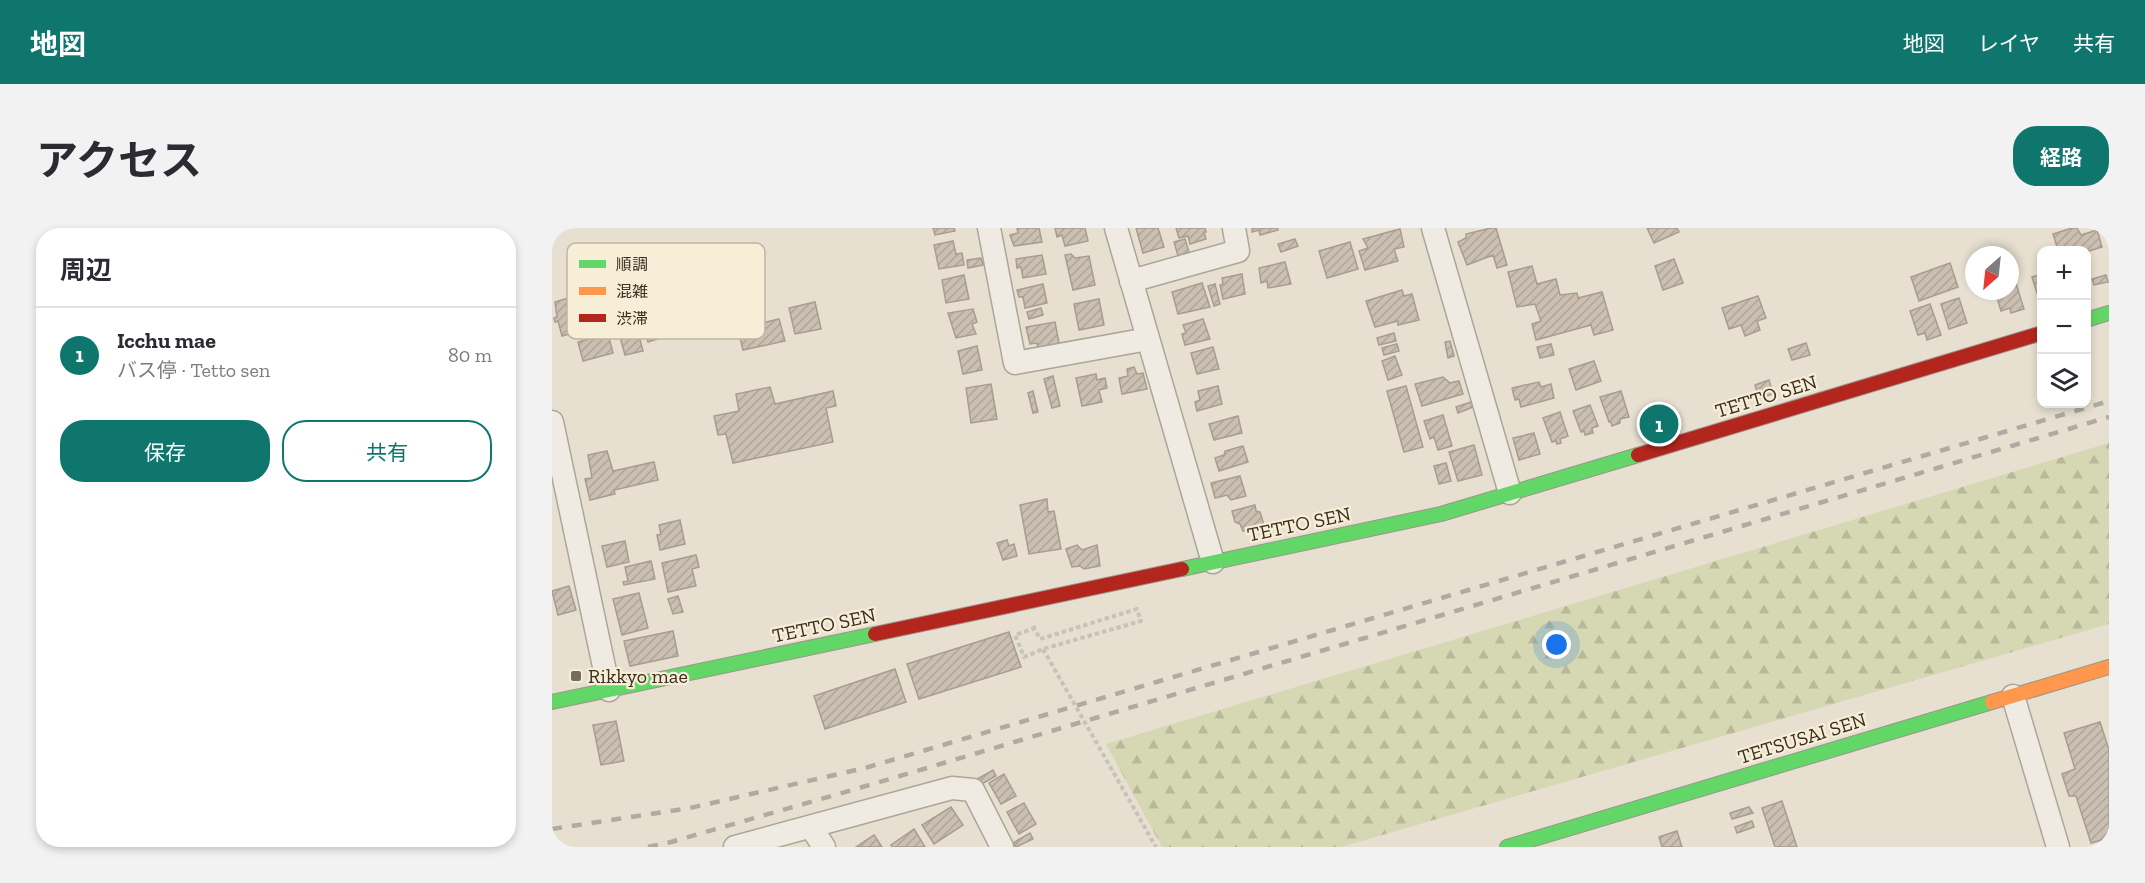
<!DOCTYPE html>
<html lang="ja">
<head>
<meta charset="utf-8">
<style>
	body { margin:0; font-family:"Zilla Slab","Noto Sans JP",serif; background:#f2f2f3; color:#2b2b33 }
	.controls { position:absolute; right:18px; top:18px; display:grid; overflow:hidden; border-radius:12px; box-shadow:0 3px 9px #0003 }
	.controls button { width:54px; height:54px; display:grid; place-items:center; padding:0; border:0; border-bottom:2px solid #e1e1e2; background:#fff; color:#2b2b33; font:30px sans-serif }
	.compass { position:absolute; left:1413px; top:18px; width:54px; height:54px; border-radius:50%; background:#fff; box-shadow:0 3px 9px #0003; rotate:207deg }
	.you { position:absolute; left:1005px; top:417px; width:21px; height:21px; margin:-15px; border:4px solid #fff; border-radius:50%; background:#1a73e8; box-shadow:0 0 0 9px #1a73e833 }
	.badge { display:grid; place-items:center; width:39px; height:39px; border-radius:50%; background:#0f766e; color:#fff; font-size:20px; font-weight:700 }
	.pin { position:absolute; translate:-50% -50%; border:3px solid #fff; box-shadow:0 2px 6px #0006 }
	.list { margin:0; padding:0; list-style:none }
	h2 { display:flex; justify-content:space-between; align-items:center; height:78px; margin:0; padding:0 24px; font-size:26px }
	h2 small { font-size:20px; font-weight:400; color:#7c7c81 }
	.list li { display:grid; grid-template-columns:39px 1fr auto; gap:18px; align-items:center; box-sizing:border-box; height:96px; padding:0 24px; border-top:2px solid #e1e1e2 }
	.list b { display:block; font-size:22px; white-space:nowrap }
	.list p { margin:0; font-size:20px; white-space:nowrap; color:#7c7c81 }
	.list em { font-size:20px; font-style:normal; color:#7c7c81 }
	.actions { display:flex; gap:12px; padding:18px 24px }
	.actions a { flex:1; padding:14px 0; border:2px solid #0f766e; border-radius:24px; text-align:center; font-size:21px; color:#0f766e }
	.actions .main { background:#0f766e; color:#fff }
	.icon { flex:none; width:33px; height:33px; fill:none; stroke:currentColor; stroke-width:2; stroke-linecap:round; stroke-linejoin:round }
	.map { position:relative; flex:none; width:1557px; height:619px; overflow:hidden; border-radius:24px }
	header { display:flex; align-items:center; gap:36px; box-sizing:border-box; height:84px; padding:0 30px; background:#0f766e; color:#fff }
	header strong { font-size:28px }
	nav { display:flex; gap:33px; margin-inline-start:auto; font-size:21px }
	.intro { display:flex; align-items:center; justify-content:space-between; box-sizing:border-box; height:144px; padding:0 36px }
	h1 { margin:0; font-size:42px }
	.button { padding:15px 27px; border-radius:24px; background:#0f766e; color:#fff; font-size:21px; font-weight:700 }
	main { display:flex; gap:36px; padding:0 36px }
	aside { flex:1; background:#fff; border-radius:24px; box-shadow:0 3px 9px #0003 }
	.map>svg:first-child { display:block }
	.forest { fill:url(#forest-firs) }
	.building { fill:url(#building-hatch); stroke:#a89c90; stroke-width:1.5 }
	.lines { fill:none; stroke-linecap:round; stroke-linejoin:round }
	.street-casing { stroke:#ada599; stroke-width:25 }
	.fast-casing { stroke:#9c958a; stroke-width:16 }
	.slow-casing { stroke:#9c958a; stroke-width:16 }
	.jam-casing { stroke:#9c958a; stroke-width:16 }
	.path { stroke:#c8c2b9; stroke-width:4; stroke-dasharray:4.5 3; stroke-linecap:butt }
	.street { stroke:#efebe3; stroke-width:22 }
	.fast { stroke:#63d668; stroke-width:14 }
	.slow { stroke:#ff974d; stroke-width:14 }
	.jam { stroke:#b3261e; stroke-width:14 }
	.rail { stroke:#afaaa2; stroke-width:4.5; stroke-dasharray:10 10; stroke-linecap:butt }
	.path-bridge { stroke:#c8c2b9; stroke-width:4; stroke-dasharray:4.5 3; stroke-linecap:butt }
	.poi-dot { fill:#786c5e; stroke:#f7eed8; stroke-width:2 }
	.labels { text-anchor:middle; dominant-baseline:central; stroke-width:4.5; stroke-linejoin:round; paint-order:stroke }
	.street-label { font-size:20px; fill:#3d2e20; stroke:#f7eed8 }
	.poi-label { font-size:20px; fill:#3d2e20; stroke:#f7eed8; text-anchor:start }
	.key { fill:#f7eed8; stroke:#bfb4a1; stroke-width:1.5 }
	.key-label { font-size:16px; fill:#3d2e20 }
</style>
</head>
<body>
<header>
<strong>地図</strong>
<nav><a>地図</a><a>レイヤ</a><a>共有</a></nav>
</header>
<div class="intro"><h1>アクセス</h1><a class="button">経路</a></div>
<main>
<aside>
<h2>周辺<small></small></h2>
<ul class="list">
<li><span class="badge">1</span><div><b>Icchu mae</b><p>バス停 · Tetto sen</p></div><em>80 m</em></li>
</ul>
<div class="actions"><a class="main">保存</a><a>共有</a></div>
</aside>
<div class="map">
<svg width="1557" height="619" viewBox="0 0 1557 619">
	<defs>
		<pattern id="forest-firs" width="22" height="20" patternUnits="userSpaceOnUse" patternTransform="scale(1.5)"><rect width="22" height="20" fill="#d6d7b3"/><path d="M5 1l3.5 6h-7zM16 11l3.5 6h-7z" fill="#b9b99a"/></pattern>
		<pattern id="building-hatch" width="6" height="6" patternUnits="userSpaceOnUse" patternTransform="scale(1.5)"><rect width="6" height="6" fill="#cbbfb2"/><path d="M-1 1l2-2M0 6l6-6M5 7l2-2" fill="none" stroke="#afa499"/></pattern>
	</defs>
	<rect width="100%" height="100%" fill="#e7e0d1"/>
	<polygon class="forest" points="1557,215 1557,396 789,619 610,619 554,516"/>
	<g class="building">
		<polygon points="381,0 402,0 403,3 383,7"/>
		<polygon points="465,0 487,0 490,14 462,18 458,7 466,5"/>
		<polygon points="503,0 533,0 536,13 513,18 510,7 505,9"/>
		<polygon points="584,0 606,0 612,19 591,25"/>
		<polygon points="624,0 653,0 654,4 652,4 654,11 638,16 636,8 627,10"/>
		<polygon points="700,0 726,0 726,2 708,7 707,2 700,4"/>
		<polygon points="939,0 944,0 955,37 945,40 941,27 915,37 906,14 914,10 914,6"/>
		<polygon points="1095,0 1125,0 1127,4 1102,15"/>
		<polygon points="1520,0 1525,0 1529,7 1545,2 1550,19 1534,24 1534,22 1506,22 1501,6"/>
		<polygon points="848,1 852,19 842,21 846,33 813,42 807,23 816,20 811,11"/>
		<polygon points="633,11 637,24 626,28 622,14"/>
		<polygon points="743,11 746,18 729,24 726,16"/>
		<polygon points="401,13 404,26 410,25 412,37 387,41 382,17"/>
		<polygon points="798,14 806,41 775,50 767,23"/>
		<polygon points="519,26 523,30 537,28 543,57 521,62 513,27"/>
		<polygon points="490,27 494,46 471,50 469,39 465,40 464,31"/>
		<polygon points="429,30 431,37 416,40 415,32"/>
		<polygon points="1122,31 1131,55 1111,62 1103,38"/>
		<polygon points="733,34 739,56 716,60 715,53 709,55 707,40"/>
		<polygon points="1398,35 1406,59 1367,73 1359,49"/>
		<polygon points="980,38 985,56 1004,51 1008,67 1025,65 1026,70 1050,64 1061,102 1042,107 1039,97 984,112 980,96 989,93 983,76 965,79 956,44"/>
		<polygon points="690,46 693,66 671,71 668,57 671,56 670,50"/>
		<polygon points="1490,46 1490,81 1480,49"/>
		<polygon points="412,47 417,71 394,75 390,52"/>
		<polygon points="1554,47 1556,54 1542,57 1540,51"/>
		<polygon points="1458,50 1460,53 1463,52 1472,81 1459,85 1458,80 1449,83 1443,63 1458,63"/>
		<polygon points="650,55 658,79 626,86 620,64"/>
		<polygon points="491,56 495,75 473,80 471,69 467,69 465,62"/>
		<polygon points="663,56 668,76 662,78 656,58"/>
		<polygon points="850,62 852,68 860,66 867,92 846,97 846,93 823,99 814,73"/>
		<polygon points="23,68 26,77 34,74 41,93 30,95 32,102 10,108 6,93 3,94 2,90 5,89 3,74"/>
		<polygon points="1206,68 1214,90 1205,93 1208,102 1193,108 1189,97 1177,101 1170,80"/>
		<polygon points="1407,70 1415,95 1397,101 1389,76"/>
		<polygon points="547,71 552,97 527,102 522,76"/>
		<polygon points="263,74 269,101 243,106 237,80"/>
		<polygon points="1378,76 1389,107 1375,112 1373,105 1366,107 1358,83"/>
		<polygon points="489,80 491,87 477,91 475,84"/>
		<polygon points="421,81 425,94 420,96 424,106 404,110 396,85"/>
		<polygon points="109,85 115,108 96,114 89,91"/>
		<polygon points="81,86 91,123 73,127 63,91"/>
		<polygon points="227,91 233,113 191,122 186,101"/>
		<polygon points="651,91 658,111 633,117 630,106 634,105 631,97"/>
		<polygon points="503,94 507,115 486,121 485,115 478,116 474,99"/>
		<polygon points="842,105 844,113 827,117 825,110"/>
		<polygon points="56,106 61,125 31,133 26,114"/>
		<polygon points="898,113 902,128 896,130 893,114"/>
		<polygon points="1254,115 1258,127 1240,132 1236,121"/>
		<polygon points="845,116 847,123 832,127 830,120"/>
		<polygon points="999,116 1002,127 988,130 985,119"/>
		<polygon points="425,118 430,142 411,146 406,123"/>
		<polygon points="661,119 667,141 645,146 639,125"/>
		<polygon points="843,128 850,147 836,152 830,133"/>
		<polygon points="1042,133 1049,153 1024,162 1017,141"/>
		<polygon points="582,139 585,146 591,145 595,161 570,166 567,150 576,148 575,141"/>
		<polygon points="544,146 545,152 553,150 555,160 547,162 550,174 530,178 524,150"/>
		<polygon points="501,148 508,178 500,180 492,151"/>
		<polygon points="891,149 898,155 907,153 911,166 870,178 863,156"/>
		<polygon points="1217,152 1221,166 1207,170 1203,157"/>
		<polygon points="987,154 989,159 999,156 1002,170 969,179 967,171 963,172 960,160"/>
		<polygon points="439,156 445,191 419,195 414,160"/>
		<polygon points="666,158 670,176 645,183 643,174 648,172 646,163"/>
		<polygon points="854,158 871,219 852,224 835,163"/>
		<polygon points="218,159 223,176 281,163 284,178 274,180 281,214 181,235 174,206 166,207 162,188 187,183 184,166"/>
		<polygon points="481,163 486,184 481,185 476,165"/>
		<polygon points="1069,163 1077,189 1068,191 1068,195 1060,198 1059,194 1057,194 1048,169"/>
		<polygon points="919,174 921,179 906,185 904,179"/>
		<polygon points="1038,177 1046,198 1040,200 1041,205 1033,207 1032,203 1029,204 1021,183"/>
		<polygon points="1008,184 1016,208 1008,211 1009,215 1005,216 1004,213 1000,214 991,190"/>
		<polygon points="891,187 900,218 886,222 882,209 878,211 872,193"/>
		<polygon points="686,188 690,205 662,212 657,196"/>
		<polygon points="982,205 988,226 967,232 961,210"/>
		<polygon points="922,217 930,247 906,253 897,224"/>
		<polygon points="691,218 696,234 667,243 663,230 672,227 673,223"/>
		<polygon points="55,223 61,243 102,234 106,252 62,262 63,266 38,272 33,251 40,250 36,227"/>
		<polygon points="894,235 899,253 887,256 882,238"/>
		<polygon points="688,248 694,268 679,272 675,267 663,270 659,255"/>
		<polygon points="495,271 496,284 502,283 509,321 477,326 468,277"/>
		<polygon points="703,277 704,283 708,284 712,297 691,303 688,296 683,294 680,283"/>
		<polygon points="128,292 133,316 108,322 105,307 109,306 107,297"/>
		<polygon points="455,312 457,318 462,316 465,328 451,332 445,315"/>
		<polygon points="73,313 77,334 55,339 50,318"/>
		<polygon points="525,317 530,322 545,317 548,338 532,341 528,338 520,339 514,321"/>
		<polygon points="144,327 147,339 140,341 144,358 116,364 110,335"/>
		<polygon points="99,333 103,351 72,357 71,354 76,353 73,339"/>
		<polygon points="17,358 24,382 6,387 0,363"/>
		<polygon points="87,365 96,400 70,407 61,371"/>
		<polygon points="126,368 131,384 121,386 116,371"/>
		<polygon points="121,403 126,428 78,438 72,413"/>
		<polygon points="457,404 469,439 367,471 355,436"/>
		<polygon points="343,441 354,474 273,501 262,468"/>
		<polygon points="64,493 72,533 49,537 41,497"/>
		<polygon points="1548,494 1557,522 1557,610 1539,615 1524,568 1517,568 1510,546 1523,541 1512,505"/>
		<polygon points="441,542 444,548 428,557 425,551"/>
		<polygon points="452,546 464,568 449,576 437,555"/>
		<polygon points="1230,573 1245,619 1223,619 1210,580"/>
		<polygon points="472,575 484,596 467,606 455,584"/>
		<polygon points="399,579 411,597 382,616 370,597"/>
		<polygon points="1197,579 1201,585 1180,591 1178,585"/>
		<polygon points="1200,593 1202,599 1185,605 1183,599"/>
		<polygon points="362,601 373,619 340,619 339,617"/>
		<polygon points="1125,603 1130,619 1110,619 1107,609"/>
		<polygon points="478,605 481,611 464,619 461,615"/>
		<polygon points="322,607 330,619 304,619"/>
	</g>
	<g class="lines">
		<defs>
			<g id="street">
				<polyline points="437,0 463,135 596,111"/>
				<polyline points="564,0 661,334"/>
				<polyline points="881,0 958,265"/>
				<polyline points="579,53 686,23 682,0"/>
				<polyline points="0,194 57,462"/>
				<polyline points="1461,468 1506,619"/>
				<polyline points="259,599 272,619"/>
				<polyline points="183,619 400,560 421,562 450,619"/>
			</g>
			<g id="fast">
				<polyline points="1534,92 1557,85"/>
				<polyline points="630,341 889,286 1086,227"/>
				<polyline points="0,474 323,406"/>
				<polyline points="955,619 1440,474"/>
			</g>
			<polyline id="slow" points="1440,474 1557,439"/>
			<g id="jam">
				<polyline points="1086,227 1490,105"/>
				<polyline points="323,406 630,341"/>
			</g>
		</defs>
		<use href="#street" class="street-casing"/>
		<use href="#fast" class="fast-casing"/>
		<use href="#slow" class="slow-casing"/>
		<use href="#jam" class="jam-casing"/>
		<polyline class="path" points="481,398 488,411 585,381 589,393 491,421 472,429 463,407 483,400"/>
		<use href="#street" class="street"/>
		<use href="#fast" class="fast"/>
		<use href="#slow" class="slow"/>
		<use href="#jam" class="jam"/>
		<g class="rail">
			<polyline points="0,601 138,580 313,540 1557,173"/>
			<polyline points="96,619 119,614 321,556 1557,189"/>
		</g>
		<polyline class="path-bridge" points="491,421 604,619"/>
	</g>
	<rect class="poi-dot" x="18" y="442" width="12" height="12" rx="3"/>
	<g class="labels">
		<g class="street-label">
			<text transform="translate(1214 168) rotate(-17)">TETTO SEN</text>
			<text transform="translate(747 296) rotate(-12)">TETTO SEN</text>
			<text transform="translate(272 397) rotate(-12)">TETTO SEN</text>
			<text transform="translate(1250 510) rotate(-17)">TETSUSAI SEN</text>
		</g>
		<g class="poi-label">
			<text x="36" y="448">Rikkyo mae</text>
		</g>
	</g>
	<rect x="15" y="15" width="198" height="96" rx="9" class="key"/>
	<rect x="27" y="32" width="27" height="8" fill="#63d668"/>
	<rect x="27" y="59" width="27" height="8" fill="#ff974d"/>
	<rect x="27" y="86" width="27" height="8" fill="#b3261e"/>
	<g class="key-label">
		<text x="64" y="42">順調</text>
		<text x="64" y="69">混雑</text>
		<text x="64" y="96">渋滞</text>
	</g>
</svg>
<div class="controls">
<button>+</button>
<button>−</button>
<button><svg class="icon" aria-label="layers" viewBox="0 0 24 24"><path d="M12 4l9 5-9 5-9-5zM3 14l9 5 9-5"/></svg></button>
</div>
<svg class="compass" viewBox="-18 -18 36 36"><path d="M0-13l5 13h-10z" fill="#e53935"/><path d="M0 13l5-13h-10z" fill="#7c7c81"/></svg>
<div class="you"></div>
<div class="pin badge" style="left:1107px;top:196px">1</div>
</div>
</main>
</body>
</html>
